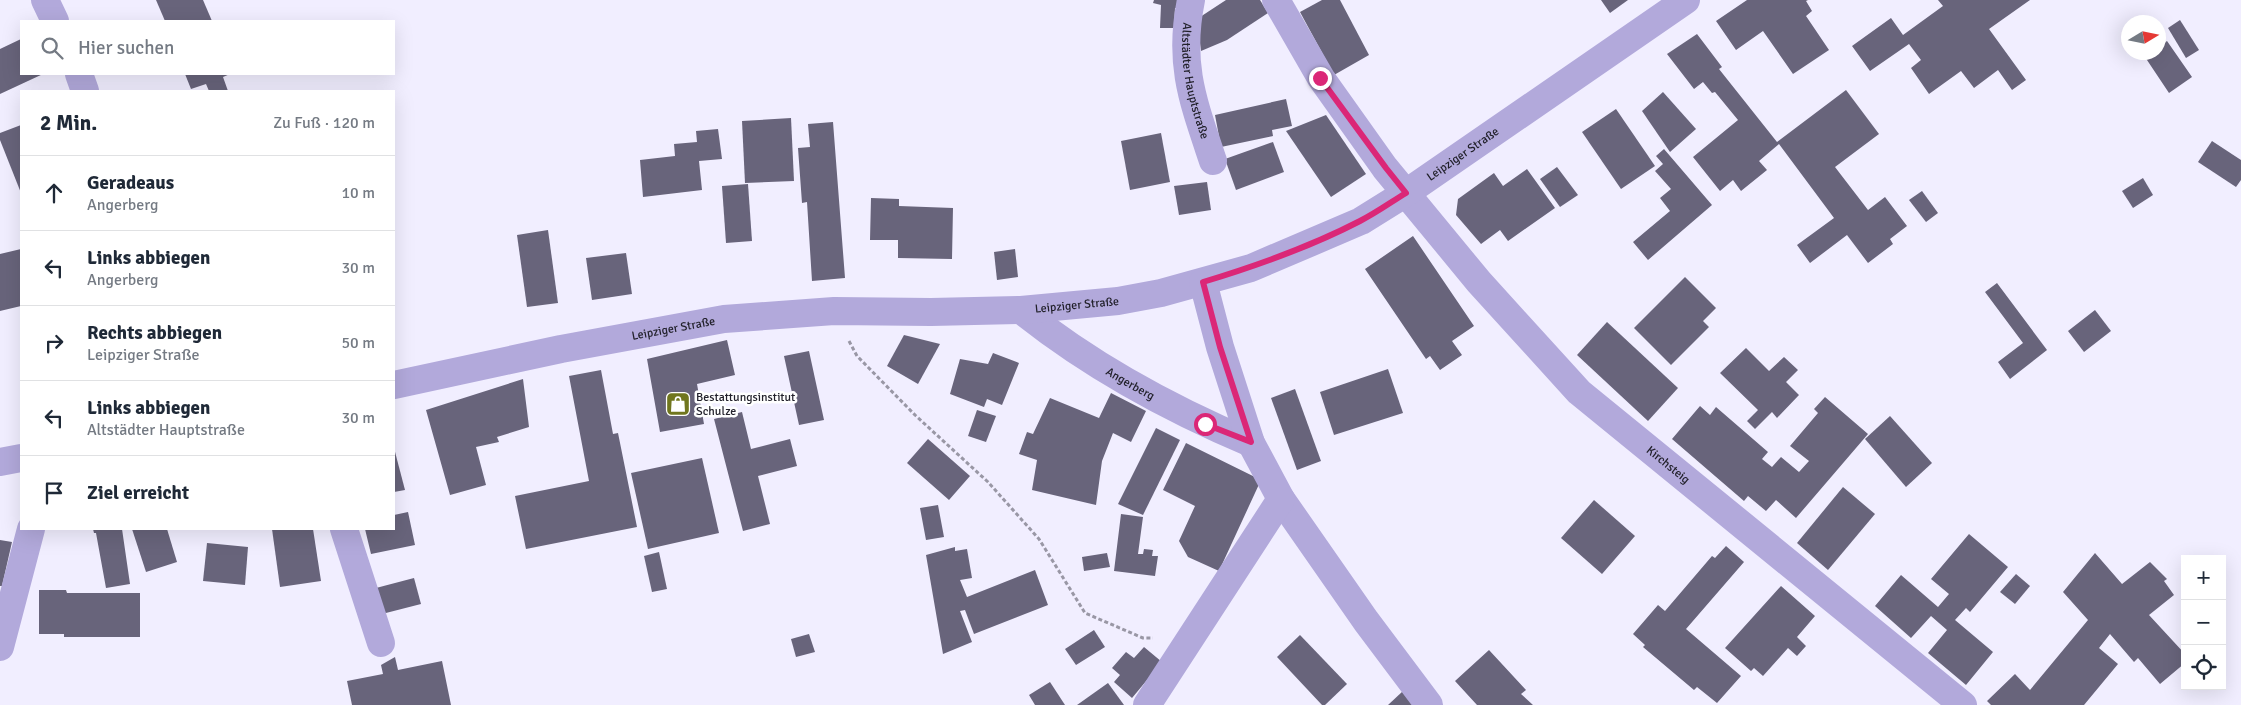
<!DOCTYPE html>
<html lang="de">
<head>
<meta charset="utf-8">
<style>
	body { margin:0; font-family:Signika,sans-serif; background:#f6f6f7; color:#1f2937 }
	.controls { position:absolute; right:15px; bottom:15px; display:grid; overflow:hidden; border-radius:0px; box-shadow:0 5px 20px #0002 }
	.controls button { width:45px; height:45px; display:grid; place-items:center; padding:0; border:0; border-bottom:1px solid #e0e1e3; background:#fff; color:#1f2937; font:25px sans-serif }
	.compass { position:absolute; left:2121px; top:15px; width:45px; height:45px; border-radius:50%; background:#fff; box-shadow:0 5px 20px #0002; rotate:80deg }
	.stop { position:absolute; width:15px; height:15px; margin:-11px; border:4px solid #db2777; border-radius:50%; background:#fff }
	.stop.end { background:#db2777; border-color:#fff; box-shadow:0 1px 5px #0008 }
	.list { margin:0; padding:0; list-style:none }
	h2 { display:flex; justify-content:space-between; align-items:center; height:65px; margin:0; padding:0 20px; font-size:21px }
	h2 small { font-size:16px; font-weight:400; color:#747a83 }
	.list li { display:grid; grid-template-columns:32px 1fr auto; gap:15px; align-items:center; box-sizing:border-box; height:75px; padding:0 20px; border-top:1px solid #e0e1e3 }
	.list b { display:block; font-size:19px; white-space:nowrap }
	.list p { margin:0; font-size:16px; white-space:nowrap; color:#747a83 }
	.list em { font-size:16px; font-style:normal; color:#747a83 }
	.icon { flex:none; width:28px; height:28px; fill:none; stroke:currentColor; stroke-width:2; stroke-linecap:round; stroke-linejoin:round }
	.map { position:relative; flex:none; width:2241px; height:705px; overflow:hidden }
	.search { position:absolute; background:#fff; box-shadow:0 5px 20px #0002; left:20px; top:20px; width:375px; height:55px; display:flex; align-items:center; gap:12px; box-sizing:border-box; padding:0 18px; border-radius:0px; color:#747a83; font-size:19px }
	.panel { position:absolute; background:#fff; box-shadow:0 5px 20px #0002; left:20px; top:90px; width:375px; height:440px; border-radius:0px }
	.map>svg:first-child { display:block }
	.building { fill:#68647b }
	.lines { fill:none; stroke-linecap:round; stroke-linejoin:round }
	.path { stroke:#9997a5; stroke-width:3; stroke-dasharray:4 2.5; stroke-linecap:butt }
	.minor { stroke:#b2a9db; stroke-width:28 }
	.route { stroke:#db2777; stroke-width:6 }
	.labels { text-anchor:middle; dominant-baseline:central; stroke-width:5; stroke-linejoin:round; paint-order:stroke }
	.street-label { font-size:12px; fill:#22212b; stroke:#fff }
	.poi-label { font-size:12px; fill:#22212b; stroke:#fff; text-anchor:start }
</style>
</head>
<body>
<div class="map">
<svg width="2241" height="705" viewBox="0 0 2241 705">
	<rect width="100%" height="100%" fill="#f1eeff"/>
	<g class="building">
		<polygon points="156,0 203,0 212,21 165,21"/>
		<polygon points="1154,0 1179,0 1177,8 1175,8 1174,28 1160,28 1161,5 1153,3"/>
		<polygon points="1226,0 1260,0 1268,13 1227,40 1201,51 1197,19"/>
		<polygon points="1322,0 1340,0 1369,55 1334,75 1300,12"/>
		<polygon points="1601,0 1628,0 1610,13"/>
		<polygon points="1747,0 1808,0 1806,1 1812,11 1806,16 1829,50 1793,74 1763,31 1736,50 1716,21"/>
		<polygon points="1938,0 2030,0 1989,29 2026,80 2012,90 1998,70 1974,88 1961,71 1929,94 1911,68 1921,60 1909,44 1870,71 1852,46 1891,18 1903,35 1943,6"/>
		<polygon points="2180,20 2199,50 2186,58 2168,28"/>
		<polygon points="1697,34 1722,67 1719,69 1777,142 1846,90 1879,134 1835,167 1868,210 1885,197 1907,226 1890,239 1893,244 1868,263 1847,235 1810,263 1797,245 1834,218 1779,144 1759,161 1767,170 1741,191 1733,180 1720,191 1693,157 1738,120 1715,92 1712,93 1703,82 1694,89 1667,54"/>
		<polygon points="21,39 21,74 43,74 0,94 0,49"/>
		<polygon points="2167,41 2192,77 2169,93 2145,57 2151,52 2158,52 2158,47"/>
		<polygon points="185,74 230,74 223,77 228,91 209,91 206,84 191,89"/>
		<polygon points="1663,92 1696,129 1670,152 1642,111"/>
		<polygon points="1286,99 1292,126 1272,130 1273,136 1221,147 1215,115"/>
		<polygon points="1616,109 1655,166 1621,189 1582,132"/>
		<polygon points="1326,115 1366,174 1331,197 1286,131"/>
		<polygon points="791,118 794,181 745,183 742,121"/>
		<polygon points="833,122 845,278 812,281 807,202 802,203 798,148 810,147 808,124"/>
		<polygon points="21,125 21,193 0,140 0,133"/>
		<polygon points="718,129 722,159 699,161 702,190 643,197 640,160 675,156 674,144 697,142 696,131"/>
		<polygon points="1161,133 1170,182 1130,190 1121,141"/>
		<polygon points="2212,141 2241,160 2241,180 2236,187 2198,162"/>
		<polygon points="1273,142 1284,172 1236,190 1225,159"/>
		<polygon points="1664,149 1712,205 1648,260 1633,242 1670,211 1660,198 1671,189 1655,171 1663,164 1656,156"/>
		<polygon points="1557,167 1578,195 1560,207 1540,179"/>
		<polygon points="1527,169 1555,208 1508,241 1500,230 1481,244 1456,215 1458,199 1494,173 1503,186"/>
		<polygon points="2143,178 2153,195 2133,208 2122,191"/>
		<polygon points="1207,182 1211,210 1179,215 1174,186"/>
		<polygon points="748,184 752,241 726,243 722,186"/>
		<polygon points="1922,191 1938,213 1926,222 1909,200"/>
		<polygon points="871,198 899,199 899,206 953,208 952,259 898,258 898,240 870,240"/>
		<polygon points="548,230 558,303 527,307 517,235"/>
		<polygon points="1413,236 1474,326 1452,341 1462,355 1440,370 1430,356 1426,359 1365,269"/>
		<polygon points="21,249 21,306 0,311 0,254"/>
		<polygon points="1015,249 1018,277 997,280 994,252"/>
		<polygon points="626,253 632,294 592,300 586,258"/>
		<polygon points="1685,277 1716,308 1703,321 1709,327 1671,365 1634,328"/>
		<polygon points="1997,283 2047,350 2010,379 1998,362 2023,343 1985,292"/>
		<polygon points="2095,310 2111,331 2084,352 2068,331"/>
		<polygon points="1607,322 1678,388 1648,421 1577,355"/>
		<polygon points="904,335 940,344 918,384 887,366"/>
		<polygon points="727,340 735,375 697,384 704,424 660,432 647,359"/>
		<polygon points="1746,348 1769,371 1784,357 1798,370 1786,382 1799,395 1777,418 1772,412 1755,429 1747,421 1758,410 1720,373"/>
		<polygon points="809,351 824,420 799,425 784,356"/>
		<polygon points="993,353 1019,363 1002,405 987,399 984,407 950,394 960,359 988,364"/>
		<polygon points="1388,369 1403,413 1334,435 1320,392"/>
		<polygon points="601,370 613,434 618,433 637,527 526,549 515,496 589,481 569,376"/>
		<polygon points="523,379 529,427 497,437 499,442 476,447 486,485 450,495 426,410"/>
		<polygon points="1295,389 1321,461 1297,470 1271,398"/>
		<polygon points="1111,393 1146,411 1131,442 1113,433 1102,461 1096,505 1032,490 1037,460 1019,454 1027,432 1033,434 1050,398 1099,418"/>
		<polygon points="1825,397 1868,434 1796,518 1776,500 1766,511 1748,496 1744,501 1672,439 1700,406 1710,415 1716,407 1768,452 1762,459 1772,467 1781,457 1799,472 1809,461 1790,446 1818,413 1814,409"/>
		<polygon points="977,410 996,416 986,442 968,436"/>
		<polygon points="742,412 751,449 790,439 797,466 758,476 770,524 743,531 714,419"/>
		<polygon points="1890,416 1932,463 1906,487 1865,439"/>
		<polygon points="1156,428 1180,440 1143,515 1118,504"/>
		<polygon points="928,439 970,476 949,500 907,463"/>
		<polygon points="1186,443 1261,480 1219,571 1188,557 1179,541 1195,506 1163,490"/>
		<polygon points="394,448 405,490 394,492"/>
		<polygon points="702,458 719,533 648,549 631,473"/>
		<polygon points="1843,487 1875,514 1828,570 1797,543"/>
		<polygon points="1594,500 1635,536 1602,574 1561,538"/>
		<polygon points="938,505 944,537 926,540 920,508"/>
		<polygon points="408,512 415,545 371,554 365,529 394,529 394,515"/>
		<polygon points="1121,514 1143,517 1138,554 1143,554 1144,549 1153,550 1152,556 1158,556 1155,576 1114,571"/>
		<polygon points="93,529 122,529 130,584 106,588 96,533 94,533"/>
		<polygon points="132,529 167,529 177,562 146,572"/>
		<polygon points="272,529 313,529 321,581 280,587"/>
		<polygon points="1969,534 2008,567 1970,612 1966,608 1955,620 1993,652 1966,685 1928,653 1947,630 1931,616 1911,638 1875,606 1901,575 1938,607 1949,594 1931,579"/>
		<polygon points="0,540 12,542 2,586 0,586"/>
		<polygon points="207,543 248,547 245,585 203,581"/>
		<polygon points="1726,546 1744,562 1686,629 1741,676 1717,703 1697,687 1694,690 1643,647 1645,645 1633,634 1658,605 1665,611 1712,556 1715,558"/>
		<polygon points="955,547 955,551 967,549 972,578 960,580 967,597 1035,570 1048,605 974,634 965,610 960,611 972,642 943,654 926,555"/>
		<polygon points="659,552 667,589 652,592 644,556"/>
		<polygon points="1107,553 1110,567 1084,571 1082,557"/>
		<polygon points="2095,553 2122,584 2150,562 2167,579 2164,581 2174,595 2149,615 2185,654 2185,663 2160,684 2138,658 2134,662 2110,634 2099,648 2118,664 2084,705 1991,705 1987,701 2015,674 2030,690 2088,620 2063,592"/>
		<polygon points="2016,574 2030,586 2015,604 2000,592"/>
		<polygon points="414,578 421,604 382,614 376,588"/>
		<polygon points="1781,586 1815,616 1797,637 1806,646 1797,656 1788,648 1763,676 1754,668 1751,671 1725,648"/>
		<polygon points="39,590 66,590 67,593 140,593 140,637 64,637 64,634 39,634"/>
		<polygon points="1094,630 1105,647 1076,665 1065,649"/>
		<polygon points="809,634 815,652 796,657 791,639"/>
		<polygon points="1300,635 1347,684 1325,705 1322,705 1277,657"/>
		<polygon points="1144,647 1162,662 1132,698 1114,682 1120,675 1112,668 1126,652 1134,658"/>
		<polygon points="1489,650 1526,690 1521,694 1533,705 1477,705 1455,681"/>
		<polygon points="395,657 398,670 442,661 451,705 352,705 347,681 383,674 381,665"/>
		<polygon points="1050,682 1065,705 1035,705 1029,695"/>
		<polygon points="1108,683 1124,705 1077,705"/>
		<polygon points="1403,691 1417,705 1388,705"/>
	</g>
	<g class="lines">
		<polyline class="path" points="849,341 857,356 915,415 988,482 1039,539 1085,613 1143,638 1153,638"/>
		<g class="minor">
			<polyline points="45,0 55,21"/>
			<path id="s1" d="M 1191,0 C 1178,64 1193,101 1213,161"/>
			<path id="s2" d="M 1276,0 L 1321,78 L 1385,168 L 1479,282 L 1579,392 L 1963,705"/>
			<polyline points="79,74 85,91"/>
			<path id="s3" d="M 1021,310 C 1091,366 1168,408 1251,443"/>
			<path id="s4" d="M 394,385 L 561,349 L 724,319 L 834,311 L 931,312 L 1021,310 L 1118,301 L 1161,293 L 1251,268 L 1361,221 L 1406,193 L 1686,0"/>
			<polyline points="0,462 21,458"/>
			<polyline points="1281,499 1366,621 1429,705"/>
			<polyline points="344,529 381,643"/>
			<polyline points="0,647 31,529"/>
			<polyline points="1147,705 1281,499 1251,443 1220,347 1203,282"/>
		</g>
	</g>
	<g class="lines">
		<path class="route" d="M 1205,424 L 1251,442 L 1220,347 L 1203,282 C 1256,266 1310,247 1360,221 C 1376,213 1391,202 1406,193 L 1386,168 L 1320,78"/>
	</g>
	<defs>
		<symbol id="shop-square" viewBox="-11 -11 22 22"><rect x="-9" y="-9" width="18" height="18" rx="4" fill="#70761e" stroke="#fff"/><path d="M-5-2.5h2.3a2.7 3.5 0 0 1 5.4 0H5L5.5 6h-11ZM-1.5-2.5h3a1.5 2.3 0 0 0-3 0Z" fill="#fff"/></symbol>
	</defs>
	<g fill-rule="evenodd">
		<use href="#shop-square" x="664" y="390" width="28" height="28"/>
	</g>
	<g class="labels">
		<g class="street-label">
			<text stroke="none"><textPath href="#s1" startOffset="82">Altstädter Hauptstraße</textPath></text>
			<text stroke="none"><textPath href="#s4" startOffset="1110">Leipziger Straße</textPath></text>
			<text stroke="none"><textPath href="#s4" startOffset="690">Leipziger Straße</textPath></text>
			<text stroke="none"><textPath href="#s4" startOffset="285">Leipziger Straße</textPath></text>
			<text stroke="none"><textPath href="#s3" startOffset="132">Angerberg</textPath></text>
			<text stroke="none"><textPath href="#s2" startOffset="612">Kirchsteig</textPath></text>
		</g>
		<g class="poi-label">
			<text x="696" y="397">Bestattungsinstitut<tspan x="696" dy="14">Schulze</tspan></text>
		</g>
	</g>
</svg>
<div class="controls">
<button>+</button>
<button>−</button>
<button><svg class="icon" aria-label="locate" viewBox="0 0 24 24"><circle cx="12" cy="12" r="6"/><path d="M12 2v4M12 18v4M2 12h4M18 12h4"/></svg></button>
</div>
<svg class="compass" viewBox="-18 -18 36 36"><path d="M0-13l5 13h-10z" fill="#e53935"/><path d="M0 13l5-13h-10z" fill="#747a83"/></svg>
<div class="stop" style="left:1205px;top:424px"></div>
<div class="stop end" style="left:1320px;top:78px"></div>
<div class="search"><svg class="icon" aria-label="search" viewBox="0 0 24 24"><circle cx="10" cy="10" r="6"/><path d="M15 15l6 6"/></svg>Hier suchen</div>
<section class="panel">
<h2>2 Min.<small>Zu Fuß · 120 m</small></h2>
<ul class="list">
<li><svg class="icon" aria-label="ahead" viewBox="0 0 24 24"><path d="M12 20V5M6 11l6-6 6 6"/></svg><div><b>Geradeaus</b><p>Angerberg</p></div><em>10 m</em></li>
<li><svg class="icon" aria-label="left" viewBox="0 0 24 24"><path d="M17 20v-9H6M10 6l-5 5 5 5"/></svg><div><b>Links abbiegen</b><p>Angerberg</p></div><em>30 m</em></li>
<li><svg class="icon" aria-label="right" viewBox="0 0 24 24"><path d="M7 20v-9h11M14 6l5 5-5 5"/></svg><div><b>Rechts abbiegen</b><p>Leipziger Straße</p></div><em>50 m</em></li>
<li><svg class="icon" aria-label="left" viewBox="0 0 24 24"><path d="M17 20v-9H6M10 6l-5 5 5 5"/></svg><div><b>Links abbiegen</b><p>Altstädter Hauptstraße</p></div><em>30 m</em></li>
<li><svg class="icon" aria-label="arrive" viewBox="0 0 24 24"><path d="M6 21V4h12l-3 4 3 4H6"/></svg><div><b>Ziel erreicht</b></div></li>
</ul>
</section>
</div>
</body>
</html>
